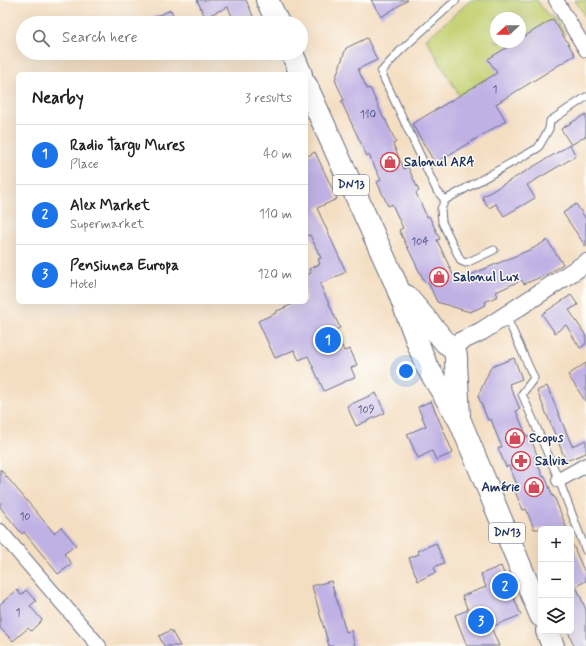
<!DOCTYPE html>
<html lang="en">
<head>
<meta charset="utf-8">
<style>
	body { margin:0; font-family:Mynerve,sans-serif; background:#f6f6f6; color:#222 }
	.controls { position:absolute; right:12px; bottom:12px; display:grid; overflow:hidden; border-radius:6px; box-shadow:0 4px 16px #0002 }
	.controls button { width:36px; height:36px; display:grid; place-items:center; padding:0; border:0; border-bottom:1px solid #e0e0e0; background:#fff; color:#222; font:20px sans-serif }
	.compass { position:absolute; left:490px; top:12px; width:36px; height:36px; border-radius:50%; background:#fff; box-shadow:0 4px 16px #0002; rotate:248deg }
	.you { position:absolute; left:406px; top:371px; width:14px; height:14px; margin:-10px; border:3px solid #fff; border-radius:50%; background:#1a73e8; box-shadow:0 0 0 6px #1a73e833 }
	.badge { display:grid; place-items:center; width:26px; height:26px; border-radius:50%; background:#1a73e8; color:#fff; font-size:13px; font-weight:700 }
	.pin { position:absolute; translate:-50% -50%; border:2px solid #fff; box-shadow:0 1px 4px #0006 }
	.list { margin:0; padding:0; list-style:none }
	h2 { display:flex; justify-content:space-between; align-items:center; height:52px; margin:0; padding:0 16px; font-size:17px }
	h2 small { font-size:13px; font-weight:400; color:#767676 }
	.list li { display:grid; grid-template-columns:26px 1fr auto; gap:12px; align-items:center; box-sizing:border-box; height:60px; padding:0 16px; border-top:1px solid #e0e0e0 }
	.list b { display:block; font-size:15px; white-space:nowrap }
	.list p { margin:0; font-size:13px; white-space:nowrap; color:#767676 }
	.list em { font-size:13px; font-style:normal; color:#767676 }
	.icon { flex:none; width:22px; height:22px; fill:none; stroke:currentColor; stroke-width:2; stroke-linecap:round; stroke-linejoin:round }
	.map { position:relative; flex:none; width:586px; height:646px; overflow:hidden }
	.search { position:absolute; background:#fff; box-shadow:0 4px 16px #0002; left:16px; top:16px; width:292px; height:44px; display:flex; align-items:center; gap:10px; box-sizing:border-box; padding:0 14px; border-radius:22px; color:#767676; font-size:15px }
	.panel { position:absolute; background:#fff; box-shadow:0 4px 16px #0002; left:16px; top:72px; width:292px; height:232px; border-radius:6px }
	.map>svg:first-child { display:block }
	.green { fill:#c4d173; stroke:#708068; fill-rule:evenodd }
	.building { fill:#bfb1e4 }
	.lines { fill:none; stroke-linecap:round; stroke-linejoin:round }
	.service-casing { stroke:#676c81; stroke-width:9 }
	.minor-casing { stroke:#676c81; stroke-width:16 }
	.tertiary-casing { stroke:#676c81; stroke-width:20 }
	.primary-casing { stroke:#676c81; stroke-width:24 }
	.service { stroke:#fff; stroke-width:7 }
	.minor { stroke:#fff; stroke-width:14 }
	.tertiary { stroke:#fff; stroke-width:18 }
	.primary { stroke:#fff; stroke-width:22 }
	.labels { text-anchor:middle; dominant-baseline:central; stroke-width:3; stroke-linejoin:round; paint-order:stroke }
	.number-label { font-size:11px; fill:#445080 }
	.shield { fill:#fdfcf7; stroke:#5f6c8c; stroke-width:1 }
	.shield-label { font-size:12px; font-weight:bold; fill:#1b2f5e }
	.poi-label { font-size:13px; font-weight:bold; fill:#1b2f5e; stroke:#fdfcf7; text-anchor:start }
</style>
</head>
<body>
<div class="map">
<svg width="586" height="646" viewBox="0 0 586 646">
	<rect width="100%" height="100%" fill="#fdfcf7"/>
	<filter id="ink" filterUnits="userSpaceOnUse"><feTurbulence type="fractalNoise" baseFrequency=".025" numOctaves="2"/><feDisplacementMap in="SourceGraphic" scale="8" xChannelSelector="R" yChannelSelector="G"/><feConvolveMatrix kernelMatrix="1 2 1 2 8 2 1 2 1" color-interpolation-filters="sRGB"/></filter>
	<filter id="wash" filterUnits="userSpaceOnUse"><feTurbulence type="fractalNoise" baseFrequency=".012" numOctaves="4" result="noise"/><feDisplacementMap in="SourceGraphic" scale="16" xChannelSelector="R" yChannelSelector="G"/><feGaussianBlur stdDeviation="0.9" result="paint"/><feColorMatrix in="noise" values="0 0 0 0 0 0 0 0 0 0 0 0 0 0 0 0 0 1.4 0 .05"/><feComposite in="paint" operator="in"/></filter>
	<g filter="url(#wash)">
		<rect width="100%" height="100%" fill="#f4dec2"/>
		<g class="green">
			<path d="M 471,0 L 537,0 L 548,16 L 555,18 L 565,34 L 460,97 L 426,39 ZM 496,18 L 520,18 L 520,42 L 496,42 Z"/>
			<polygon points="575,0 586,0 586,18"/>
		</g>
		<g id="blocks">
			<g class="building">
				<polygon points="197,0 246,0 256,23 235,23 228,7 205,17"/>
				<polygon points="371,0 408,0 381,17"/>
				<polygon points="171,10 177,23 140,23"/>
				<polygon points="553,19 575,55 496,104 506,121 435,163 412,124 497,73 488,59 516,42 520,42 520,39"/>
				<polygon points="367,38 377,60 358,69 367,89 370,88 384,119 385,119 396,142 393,144 404,169 408,167 419,191 416,193 427,217 429,216 440,239 437,240 456,281 534,248 547,240 563,264 548,274 524,284 522,280 496,292 498,296 485,302 486,305 470,312 437,302 428,282 425,283 399,230 403,228 392,204 388,206 377,182 381,180 369,155 367,156 341,101 344,100 335,80 346,48"/>
				<polygon points="586,114 586,136 571,145 561,129"/>
				<polygon points="570,145 576,156 527,185 535,198 504,216 496,204 489,208 482,197"/>
				<polygon points="315,152 337,199 317,208 346,272 320,284 340,328 335,330 344,351 350,349 357,365 351,368 355,377 324,391 308,356 299,360 294,350 275,358 258,321 276,313 275,312 297,302 306,302 306,275 311,273 309,269 320,264 318,259 321,258 310,235 306,236 306,157"/>
				<polygon points="576,204 586,219 586,247 563,213"/>
				<polygon points="571,295 578,305 569,310 586,336 586,344 580,348 566,325 555,333 542,314"/>
				<polygon points="514,358 522,379 509,384 520,409 516,411 527,437 530,436 537,455 534,456 543,477 545,476 553,497 554,496 567,529 534,529 526,509 523,510 514,489 518,487 509,466 506,467 498,448 502,447 496,433 491,419 488,420 478,396 491,367"/>
				<polygon points="586,363 586,402 568,375"/>
				<polygon points="547,386 572,446 586,440 586,453 566,461 537,391"/>
				<polygon points="376,393 385,413 356,426 347,406"/>
				<polygon points="431,401 453,453 436,460 432,451 418,458 407,434 426,426 418,407"/>
				<polygon points="0,469 54,533 61,527 76,545 64,554 72,564 58,574 24,532 22,534 0,507"/>
				<polygon points="571,541 586,575 586,581 576,586 586,610 586,646 574,646 568,631 571,631"/>
				<polygon points="436,543 444,563 434,567 436,572 418,581 409,558 419,554 417,551"/>
				<polygon points="501,566 521,615 491,627 499,646 467,646 455,615 468,610 462,596 486,587 481,574"/>
				<polygon points="331,581 346,632 351,630 355,646 329,646 312,586"/>
				<polygon points="17,590 21,595 26,590 36,601 30,606 42,620 31,631 28,628 13,641 0,628 0,604"/>
				<polygon points="171,630 180,646 164,646 159,636"/>
			</g>
		</g>
	</g>
	<g filter="url(#ink)">
		<use href="#blocks" fill-opacity="0" stroke="#676c81" stroke-width="1"/>
		<g class="lines">
			<defs>
				<g id="service">
					<polyline points="456,0 400,51 381,72 437,191 445,200 538,148 549,129 550,121 586,97"/>
					<polyline points="445,200 441,209 442,222 461,261 466,263 494,250"/>
					<polyline points="506,316 534,378 522,394 559,480 586,551"/>
				</g>
				<g id="minor">
					<polyline points="556,0 586,50"/>
					<polyline points="559,480 586,465"/>
					<polyline points="0,531 99,646"/>
				</g>
				<polyline id="tertiary" points="451,346 482,331 586,263"/>
				<g id="primary">
					<polyline points="267,0 278,23"/>
					<polyline points="292,53 301,74"/>
					<polyline points="306,85 396,284 426,365 460,421 541,616"/>
					<path d="M 406,296 L 446,343 C 454,347 457,353 456,363 L 459,416"/>
					<polyline points="547,631 553,646"/>
				</g>
			</defs>
			<use href="#service" class="service-casing"/>
			<use href="#minor" class="minor-casing"/>
			<use href="#tertiary" class="tertiary-casing"/>
			<use href="#primary" class="primary-casing"/>
			<use href="#service" class="service"/>
			<use href="#minor" class="minor"/>
			<use href="#tertiary" class="tertiary"/>
			<use href="#primary" class="primary"/>
		</g>
	</g>
	<defs>
		<symbol id="shop-ring" viewBox="-11 -11 22 22"><circle r="9.5" fill="#fdfcf7" stroke="#d1495b" stroke-width="1.5"/><path d="M-5-2.5h2.3a2.7 3.5 0 0 1 5.4 0H5L5.5 6h-11ZM-1.5-2.5h3a1.5 2.3 0 0 0-3 0Z" fill="#d1495b"/></symbol>
		<symbol id="pharmacy-ring" viewBox="-11 -11 22 22"><circle r="9.5" fill="#fdfcf7" stroke="#d1495b" stroke-width="1.5"/><path d="M-2-6h4v4h4v4h-4v4h-4v-4h-4v-4h4Z" fill="#d1495b"/></symbol>
	</defs>
	<g fill-rule="evenodd">
		<use href="#shop-ring" x="379" y="151" width="22" height="22"/>
		<use href="#shop-ring" x="428" y="266" width="22" height="22"/>
		<use href="#shop-ring" x="504" y="427" width="22" height="22"/>
		<use href="#pharmacy-ring" x="510" y="450" width="22" height="22"/>
		<use href="#shop-ring" x="523" y="476" width="22" height="22"/>
	</g>
	<g class="labels">
		<g class="number-label">
			<text x="495" y="90">1</text>
			<text x="368" y="115">110</text>
			<text x="420" y="242">104</text>
			<text x="366" y="410">109</text>
			<text x="25" y="517">10</text>
			<text x="18" y="613">1</text>
		</g>
		<g class="shield">
			<rect x="333" y="175" width="36" height="20" rx="3"/>
			<rect x="489" y="523" width="36" height="20" rx="3"/>
		</g>
		<g class="shield-label">
			<text x="351" y="185">DN13</text>
			<text x="507" y="533">DN13</text>
		</g>
		<g class="poi-label">
			<text x="404" y="162">Salonul ARA</text>
			<text x="453" y="277">Salonul Lux</text>
			<text x="529" y="438">Scopus</text>
			<text x="535" y="461">Salvia</text>
			<text x="520" y="487" text-anchor="end">Amérie</text>
		</g>
	</g>
</svg>
<div class="controls">
<button>+</button>
<button>−</button>
<button><svg class="icon" aria-label="layers" viewBox="0 0 24 24"><path d="M12 4l9 5-9 5-9-5zM3 14l9 5 9-5"/></svg></button>
</div>
<svg class="compass" viewBox="-18 -18 36 36"><path d="M0-13l5 13h-10z" fill="#e53935"/><path d="M0 13l5-13h-10z" fill="#767676"/></svg>
<div class="you"></div>
<div class="pin badge" style="left:328px;top:340px">1</div>
<div class="pin badge" style="left:505px;top:586px">2</div>
<div class="pin badge" style="left:481px;top:621px">3</div>
<div class="search"><svg class="icon" aria-label="search" viewBox="0 0 24 24"><circle cx="10" cy="10" r="6"/><path d="M15 15l6 6"/></svg>Search here</div>
<section class="panel">
<h2>Nearby<small>3 results</small></h2>
<ul class="list">
<li><span class="badge">1</span><div><b>Radio Targu Mures</b><p>Place</p></div><em>40 m</em></li>
<li><span class="badge">2</span><div><b>Alex Market</b><p>Supermarket</p></div><em>110 m</em></li>
<li><span class="badge">3</span><div><b>Pensiunea Europa</b><p>Hotel</p></div><em>120 m</em></li>
</ul>
</section>
</div>
</body>
</html>
